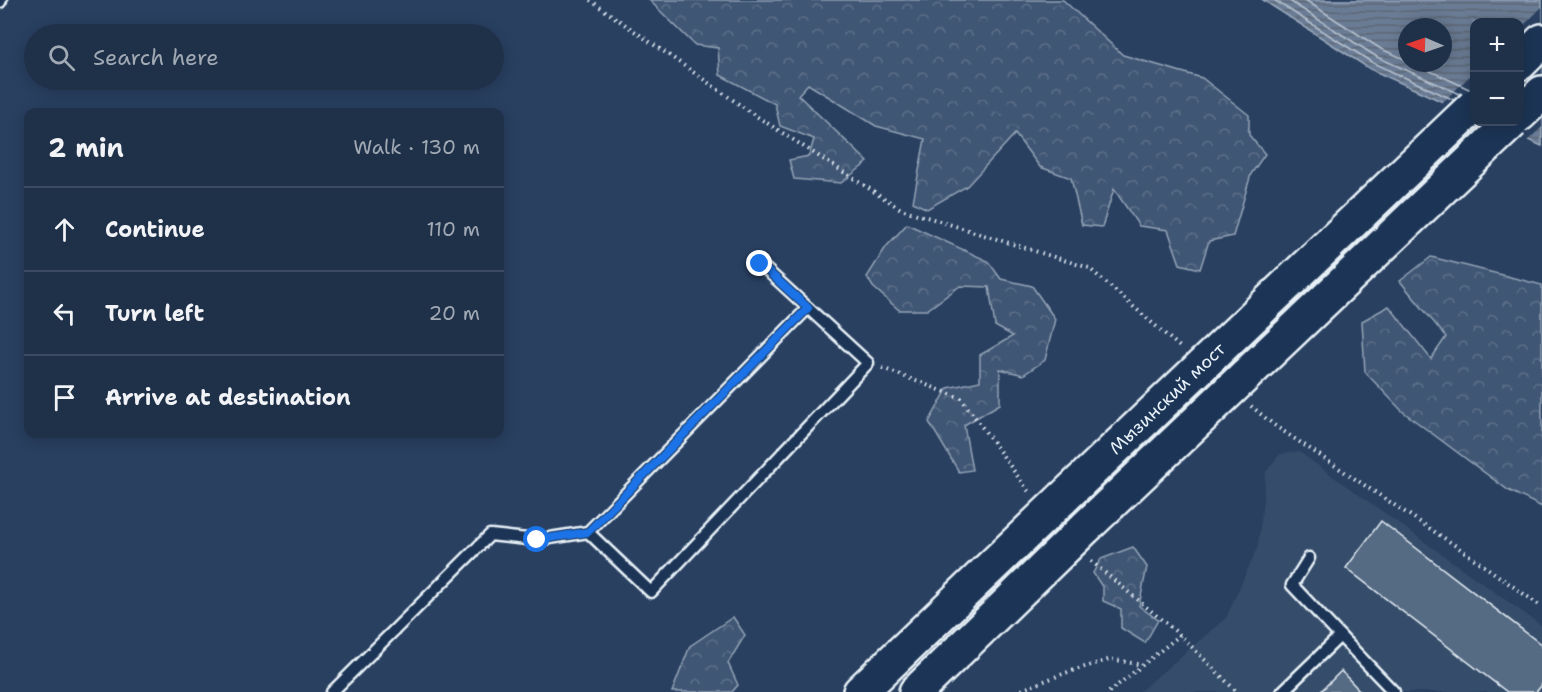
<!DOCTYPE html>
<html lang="en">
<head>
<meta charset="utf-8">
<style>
	body { margin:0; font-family:"Shantell Sans",sans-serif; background:#2c3c53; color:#f1f3f6 }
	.controls { position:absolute; right:18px; top:18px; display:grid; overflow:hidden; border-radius:12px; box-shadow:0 3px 15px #0003 }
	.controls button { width:54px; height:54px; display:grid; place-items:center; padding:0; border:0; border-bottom:2px solid #3c4b61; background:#1f3049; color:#f1f3f6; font:30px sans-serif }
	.compass { position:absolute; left:1398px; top:18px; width:54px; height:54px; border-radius:50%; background:#1f3049; box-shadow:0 3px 15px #0003; rotate:272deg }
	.stop { position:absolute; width:18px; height:18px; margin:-14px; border:4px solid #1a73e8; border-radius:50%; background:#fff }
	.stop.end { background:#1a73e8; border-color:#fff; box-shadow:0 2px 6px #0008 }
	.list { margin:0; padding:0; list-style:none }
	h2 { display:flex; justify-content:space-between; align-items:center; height:78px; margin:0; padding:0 24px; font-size:26px }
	h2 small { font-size:20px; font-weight:400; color:#a1a9b4 }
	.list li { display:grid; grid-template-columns:39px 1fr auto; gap:18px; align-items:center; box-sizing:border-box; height:84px; padding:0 24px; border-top:2px solid #3c4b61 }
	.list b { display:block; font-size:22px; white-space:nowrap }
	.list em { font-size:20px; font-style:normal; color:#a1a9b4 }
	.icon { flex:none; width:33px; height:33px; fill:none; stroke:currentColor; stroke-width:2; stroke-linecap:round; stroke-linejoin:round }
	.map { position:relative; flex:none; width:1542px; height:692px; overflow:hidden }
	.search { position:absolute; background:#1f3049; box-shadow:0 3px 15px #0003; left:24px; top:24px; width:480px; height:66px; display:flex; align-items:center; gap:15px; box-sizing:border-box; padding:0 21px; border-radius:33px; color:#a1a9b4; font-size:22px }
	.panel { position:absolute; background:#1f3049; box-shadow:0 3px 15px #0003; left:24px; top:108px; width:480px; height:330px; border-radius:12px }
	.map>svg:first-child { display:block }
	.built { fill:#364d6b }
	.forest { fill:url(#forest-crowns); stroke:#94a4b6; stroke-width:1.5 }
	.water { fill:url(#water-rules); stroke:#9dabbd; stroke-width:1.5; fill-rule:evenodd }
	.pier { fill:#294061 }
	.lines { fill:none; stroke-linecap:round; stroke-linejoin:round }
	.shore { stroke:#b6c2d0; stroke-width:1.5 }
	.building { fill:#556a83; stroke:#e8f1f8; stroke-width:1.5 }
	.lane-casing { stroke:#e8f1f8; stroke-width:15 }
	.primary-casing { stroke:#e8f1f8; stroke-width:38 }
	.path { stroke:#e8f1f8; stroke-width:4; stroke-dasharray:1.5 4.5; stroke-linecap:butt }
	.lane { stroke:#1d3557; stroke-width:10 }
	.primary { stroke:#1d3557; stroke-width:33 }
	.primary-bridge-casing { stroke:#e8f1f8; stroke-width:38; stroke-linecap:butt }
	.primary-bridge { stroke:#1d3557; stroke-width:33 }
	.route { stroke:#1a73e8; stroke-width:8 }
	.labels { text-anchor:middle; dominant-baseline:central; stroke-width:4.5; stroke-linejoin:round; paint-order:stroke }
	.street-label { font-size:18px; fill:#e8f1f8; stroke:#1d3557 }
</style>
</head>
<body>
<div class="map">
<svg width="1542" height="692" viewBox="0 0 1542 692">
	<defs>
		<pattern id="forest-crowns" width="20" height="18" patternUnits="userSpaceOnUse" patternTransform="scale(1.5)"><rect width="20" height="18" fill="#415774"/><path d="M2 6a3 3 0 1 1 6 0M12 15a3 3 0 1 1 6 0" fill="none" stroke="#5c7089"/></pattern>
		<pattern id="water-rules" width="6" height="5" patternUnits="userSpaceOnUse" patternTransform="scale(1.5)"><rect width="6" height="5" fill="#6b7c95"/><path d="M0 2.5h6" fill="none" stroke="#5a6573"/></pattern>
	</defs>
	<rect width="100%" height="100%" fill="#294061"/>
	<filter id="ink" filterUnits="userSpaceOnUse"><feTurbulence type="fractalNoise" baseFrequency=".0167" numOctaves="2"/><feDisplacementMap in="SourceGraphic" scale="12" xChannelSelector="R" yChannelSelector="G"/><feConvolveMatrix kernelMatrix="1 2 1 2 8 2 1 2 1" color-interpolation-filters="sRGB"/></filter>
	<g filter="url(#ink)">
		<polygon class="built" points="1299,452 1542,626 1542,692 1139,692 1226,618 1258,546 1266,472 1280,454"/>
		<g class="forest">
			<polygon points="649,0 1063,0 1123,55 1202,78 1249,115 1249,135 1265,154 1251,174 1233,236 1209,241 1200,269 1180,264 1168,230 1139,226 1114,189 1102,227 1082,225 1071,178 1040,167 1015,134 967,186 927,209 913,202 925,139 876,126 808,84 798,95 868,162 841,183 794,179 789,160 809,156 814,139 780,126 775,104 720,75 718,48 695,45"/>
			<polygon points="907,224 988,261 1001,279 1032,286 1055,319 1045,360 1023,375 1000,369 1000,404 964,425 972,470 959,472 929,422 948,388 980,381 980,355 1013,336 995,326 989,287 960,286 927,310 899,310 873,287 867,277 886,247"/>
			<polygon points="1431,257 1542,285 1542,507 1508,490 1402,411 1365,372 1362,321 1389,306 1431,359 1446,337 1400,281"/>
			<polygon points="1133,547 1147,567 1139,606 1158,620 1145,643 1121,628 1121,609 1103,601 1103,588 1093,573 1101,559"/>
			<polygon points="733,617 745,635 728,663 738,685 732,692 672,692 690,646"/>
		</g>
		<path class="water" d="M 1263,0 L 1542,0 L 1542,146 L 1487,122 L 1520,122 L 1520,22 L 1474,22 L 1474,116 L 1370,69 ZM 1407,27 L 1443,27 L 1443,63 L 1407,63 Z"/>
		<g class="pier">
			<polygon points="1542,7 1542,127 1526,142 1486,124 1484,122 1520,122 1520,29"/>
			<polygon points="1474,72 1474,119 1441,104"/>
		</g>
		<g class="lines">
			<g class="shore">
				<polyline points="1274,0 1373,63 1454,100"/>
				<polyline points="1288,0 1377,57 1460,94"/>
				<polyline points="1305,0 1381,49 1407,60"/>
				<polyline points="1413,63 1469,89"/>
			</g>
		</g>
		<g class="building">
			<polygon points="1381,521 1542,645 1542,685 1536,692 1507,692 1346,568"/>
			<polygon points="1341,671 1361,692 1320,692"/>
		</g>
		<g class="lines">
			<defs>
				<g id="lane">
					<polyline points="0,2 1,0"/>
					<polyline points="588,532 651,592 868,363 760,264"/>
					<polyline points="1309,558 1292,585 1340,636"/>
					<polyline points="332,692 490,535 537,540 588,532 808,308"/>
					<polyline points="1282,692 1340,636 1394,692"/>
				</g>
				<g id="primary">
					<polyline points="1520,63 1542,41"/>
					<polyline points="1520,114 1542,93"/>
					<polyline points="860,692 1063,498"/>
					<polyline points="916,692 1087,526"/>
				</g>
			</defs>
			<use href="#lane" class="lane-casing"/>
			<use href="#primary" class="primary-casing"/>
			<g class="path">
				<polyline points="590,0 753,114 901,209 1089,268 1181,348"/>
				<polyline points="882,368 961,398 1029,492"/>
				<polyline points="1251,406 1274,425 1459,548 1542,607"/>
				<polyline points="1091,561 1180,635 1237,692"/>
				<polyline points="1016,692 1065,673 1111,659 1142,665"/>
				<polyline points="1109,692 1180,635"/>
			</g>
			<use href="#lane" class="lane"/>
			<use href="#primary" class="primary"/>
			<defs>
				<g id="primary-bridge">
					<path id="s1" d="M 1063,498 L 1474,106"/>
					<polyline points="1087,526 1512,122"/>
				</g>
			</defs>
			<use href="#primary-bridge" class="primary-bridge-casing"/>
			<use href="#primary-bridge" class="primary-bridge"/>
		</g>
	</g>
	<g class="lines" filter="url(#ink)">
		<polyline class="route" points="537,540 588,532 808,308 760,264"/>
	</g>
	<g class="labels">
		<g class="street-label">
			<text stroke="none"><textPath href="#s1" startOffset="144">Мызинский мост</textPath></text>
		</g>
	</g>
</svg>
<div class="controls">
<button>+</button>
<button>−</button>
</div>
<svg class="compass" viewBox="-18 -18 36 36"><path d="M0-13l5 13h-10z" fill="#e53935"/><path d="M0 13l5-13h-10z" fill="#a1a9b4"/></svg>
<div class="stop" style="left:537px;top:540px"></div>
<div class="stop end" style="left:760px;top:264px"></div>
<div class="search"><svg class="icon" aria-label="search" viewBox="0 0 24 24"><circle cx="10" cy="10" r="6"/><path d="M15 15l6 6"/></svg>Search here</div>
<section class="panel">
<h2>2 min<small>Walk · 130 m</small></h2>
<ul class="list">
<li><svg class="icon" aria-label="ahead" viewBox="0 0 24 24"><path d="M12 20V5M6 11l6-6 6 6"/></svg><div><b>Continue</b></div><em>110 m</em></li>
<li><svg class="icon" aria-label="left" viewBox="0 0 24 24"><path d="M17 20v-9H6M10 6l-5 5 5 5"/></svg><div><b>Turn left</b></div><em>20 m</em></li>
<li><svg class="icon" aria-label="arrive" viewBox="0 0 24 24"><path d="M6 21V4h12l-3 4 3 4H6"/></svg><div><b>Arrive at destination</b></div></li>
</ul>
</section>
</div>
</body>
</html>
